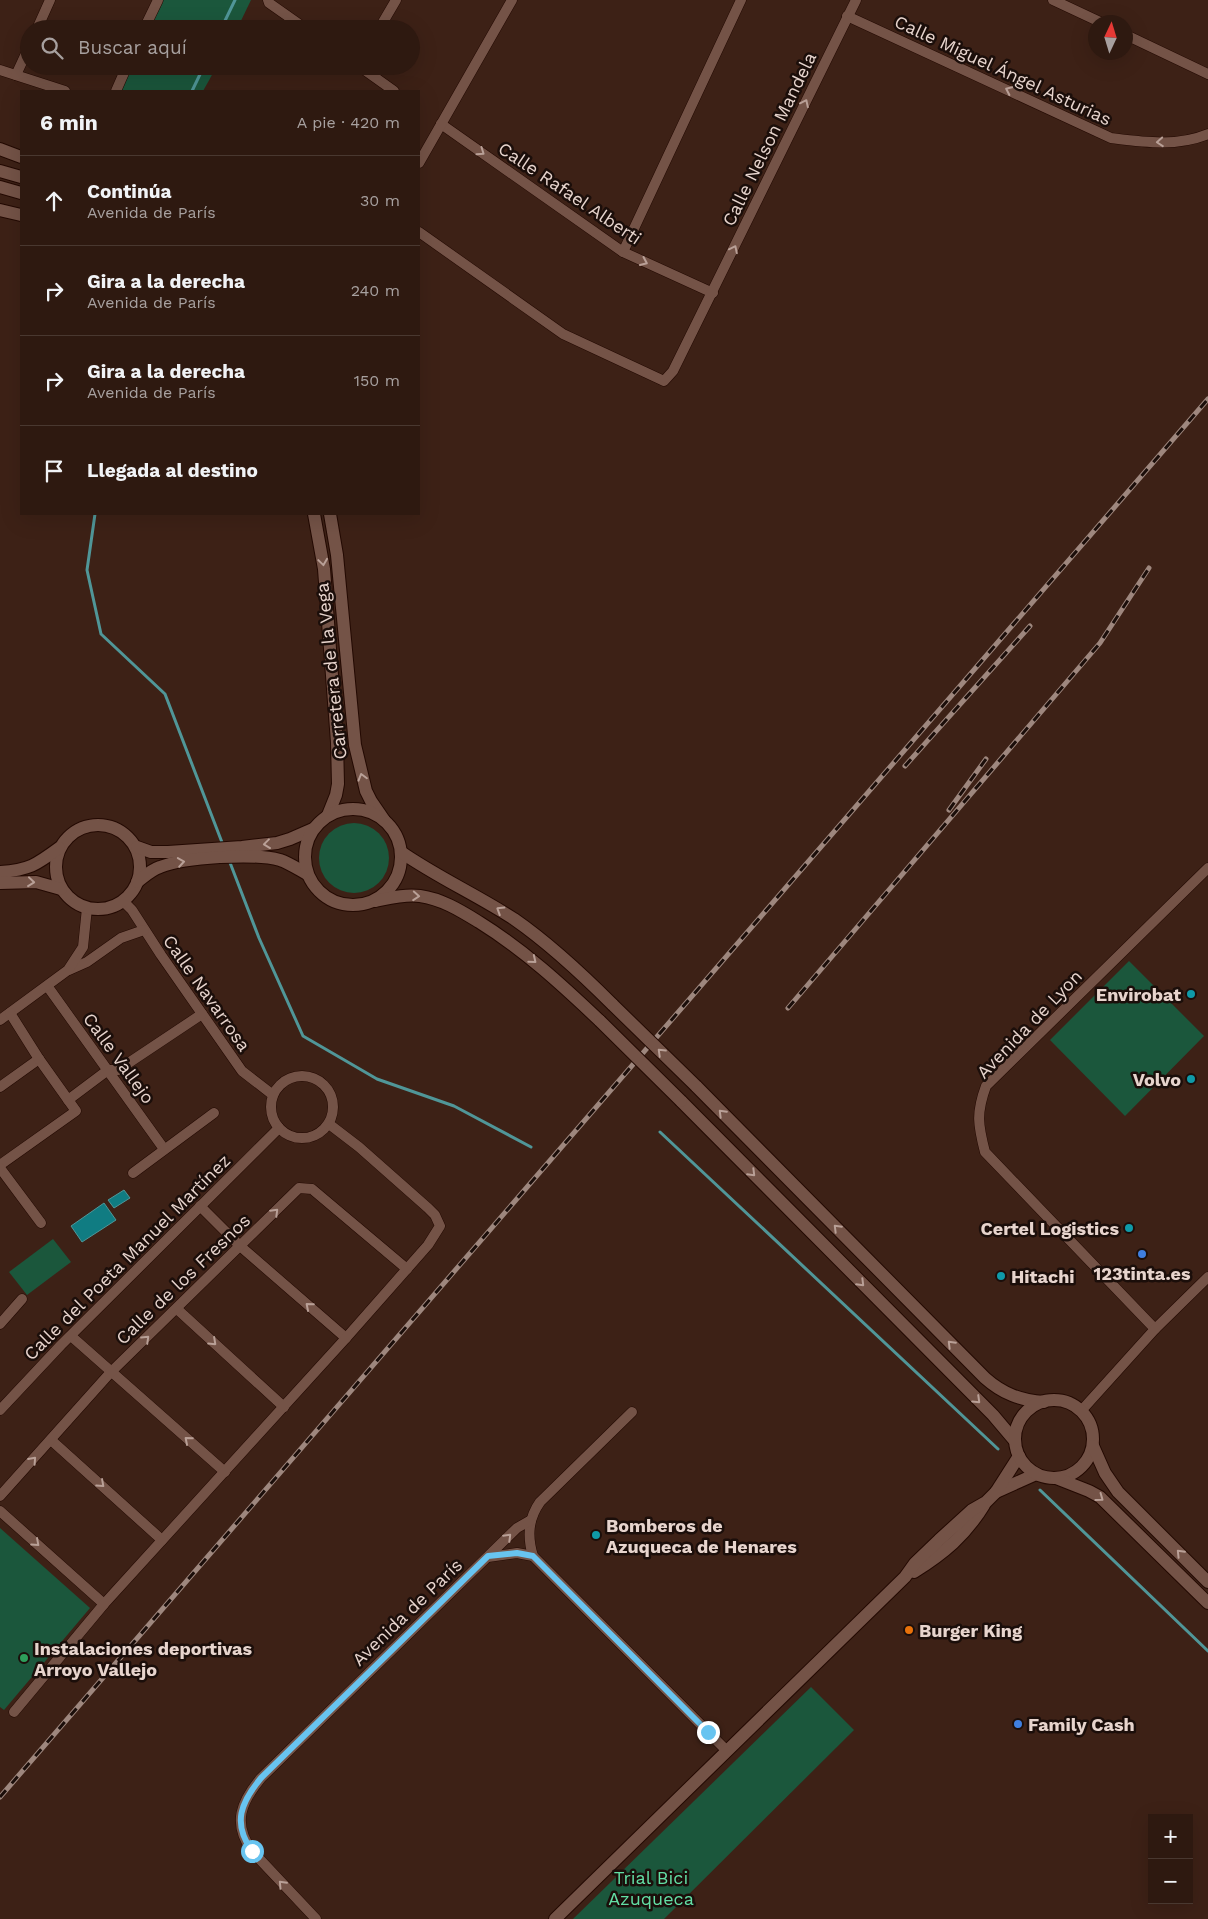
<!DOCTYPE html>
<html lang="es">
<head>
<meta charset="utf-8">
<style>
	body { margin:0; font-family:"Work Sans",sans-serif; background:#3a261e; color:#f1f3f6 }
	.controls { position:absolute; right:15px; bottom:15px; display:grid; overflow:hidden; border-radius:0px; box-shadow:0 5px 20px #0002 }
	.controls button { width:45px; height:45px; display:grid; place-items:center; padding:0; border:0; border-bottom:1px solid #493830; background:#2e1910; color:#f1f3f6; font:25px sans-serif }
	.compass { position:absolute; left:1088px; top:15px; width:45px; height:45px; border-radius:50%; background:#2e1910; box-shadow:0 5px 20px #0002; rotate:4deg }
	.stop { position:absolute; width:15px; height:15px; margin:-11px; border:4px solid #68c4f0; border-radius:50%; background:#fff }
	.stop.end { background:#68c4f0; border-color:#fff; box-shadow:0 1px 5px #0008 }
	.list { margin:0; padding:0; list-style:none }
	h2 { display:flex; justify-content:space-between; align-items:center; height:65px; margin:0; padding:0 20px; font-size:21px }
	h2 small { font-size:16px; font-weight:400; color:#a7a09f }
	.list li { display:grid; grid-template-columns:32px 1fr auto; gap:15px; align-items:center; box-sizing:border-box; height:90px; padding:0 20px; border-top:1px solid #493830 }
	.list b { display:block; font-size:19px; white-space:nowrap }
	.list p { margin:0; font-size:16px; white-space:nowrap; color:#a7a09f }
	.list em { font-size:16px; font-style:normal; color:#a7a09f }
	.icon { flex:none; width:28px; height:28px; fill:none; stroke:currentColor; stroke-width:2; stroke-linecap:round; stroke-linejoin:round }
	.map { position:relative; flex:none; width:1208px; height:1919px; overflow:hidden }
	.search { position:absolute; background:#2e1910; box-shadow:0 5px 20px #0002; left:20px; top:20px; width:400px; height:55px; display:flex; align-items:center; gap:12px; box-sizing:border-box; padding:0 18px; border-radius:28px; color:#a7a09f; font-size:19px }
	.panel { position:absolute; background:#2e1910; box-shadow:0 5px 20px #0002; left:20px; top:90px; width:400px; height:425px; border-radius:0px }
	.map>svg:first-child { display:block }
	.green { fill:#1b573c }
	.water { fill:#107c82; stroke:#509698 }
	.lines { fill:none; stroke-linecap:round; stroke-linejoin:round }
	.stream { stroke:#509698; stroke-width:3 }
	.minor-casing { stroke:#230902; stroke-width:11 }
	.tertiary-casing { stroke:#230902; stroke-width:14 }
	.secondary-casing { stroke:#230902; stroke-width:14 }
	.minor { stroke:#745347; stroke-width:10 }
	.tertiary { stroke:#745347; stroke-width:12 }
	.secondary { stroke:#745347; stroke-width:12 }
	.rail-casing { stroke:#9e877e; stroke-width:5 }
	.rail { stroke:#1b0e0a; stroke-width:3; stroke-dasharray:9; stroke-linecap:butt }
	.secondary-bridge-casing { stroke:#230902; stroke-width:14; stroke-linecap:butt }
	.secondary-bridge { stroke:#745347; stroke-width:12 }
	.oneway { stroke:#b9a097 }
	.route { stroke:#68c4f0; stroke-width:6 }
	.culture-dot { fill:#0f9aa8; stroke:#1b0e0a; stroke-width:2 }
	.shop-dot { fill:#3f7fe0; stroke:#1b0e0a; stroke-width:2 }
	.food-dot { fill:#e8710a; stroke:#1b0e0a; stroke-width:2 }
	.leisure-dot { fill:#2e9e5b; stroke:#1b0e0a; stroke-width:2 }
	.labels { text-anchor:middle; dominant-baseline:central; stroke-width:5; stroke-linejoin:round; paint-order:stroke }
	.street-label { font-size:18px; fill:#e7d4cd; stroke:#1b0e0a }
	.poi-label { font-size:18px; font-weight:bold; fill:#e7d4cd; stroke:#1b0e0a; text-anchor:start }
	.park-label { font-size:18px; fill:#63dfa5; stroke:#1b0e0a }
</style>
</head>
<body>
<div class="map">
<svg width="1208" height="1919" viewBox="0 0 1208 1919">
	<rect width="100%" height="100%" fill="#3d2116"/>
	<g class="green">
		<polygon points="160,0 251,0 237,29 146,29"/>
		<polygon points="129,66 217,66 203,91 117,91"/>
		<circle cx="354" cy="858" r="35"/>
		<polygon points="1129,961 1204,1036 1125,1116 1050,1040"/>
		<polygon points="53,1239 71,1262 27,1295 9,1272"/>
		<polygon points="0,1528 90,1608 4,1710 0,1707"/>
		<polygon points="811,1687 854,1730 664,1919 573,1919"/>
	</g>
	<g class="water">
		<polygon points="124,1190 130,1198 114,1208 108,1200"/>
		<polygon points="104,1203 116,1220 82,1242 71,1226"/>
	</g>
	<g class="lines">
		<g class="stream">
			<polyline points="221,29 235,0"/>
			<polyline points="192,91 204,66"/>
			<polyline points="95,514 87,570 101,634 165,694 223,845"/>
			<polyline points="229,860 259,938 303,1036 377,1079 454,1106 531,1147"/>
			<polyline points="660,1132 998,1449"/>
			<polyline points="1040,1490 1208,1651"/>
		</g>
		<defs>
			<g id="minor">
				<polyline points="268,0 269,3 306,29"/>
				<polyline points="1053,0 1100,22"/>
				<path d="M 847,16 L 1111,138 C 1143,142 1177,147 1208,134"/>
				<polyline points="37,29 50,0"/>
				<polyline points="144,29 158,0"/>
				<polyline points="379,29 396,0"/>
				<polyline points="1126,35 1208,74"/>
				<polyline points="359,66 394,91"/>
				<polyline points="0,70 65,91"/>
				<polyline points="16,75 29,47"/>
				<polyline points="116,91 127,66"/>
				<polyline points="441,124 623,252 713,293"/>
				<polyline points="419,163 512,0"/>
				<polyline points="419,232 563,334 664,381 673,371 856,0"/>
				<polyline points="623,252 741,0"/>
				<polyline points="123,901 132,910 161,955 242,1071 273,1095"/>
				<polyline points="69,970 87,962 121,938 144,930"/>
				<polyline points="48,987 164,1149"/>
				<polyline points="0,1020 68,970 83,947 87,908"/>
				<circle cx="302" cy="1107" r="31"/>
				<polyline points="0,1087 39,1059"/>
				<polyline points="68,1100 108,1070 118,1070 202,1014"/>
				<polyline points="0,1165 76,1111 39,1059 10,1013"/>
				<polyline points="0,1168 41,1223"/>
				<polyline points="133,1173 214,1113"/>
				<polyline points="200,1206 240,1246 346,1338"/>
				<polyline points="177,1309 284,1407"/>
				<polyline points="0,1324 22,1299"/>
				<path d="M 1155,1329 L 985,1152 C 978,1125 976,1113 986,1086 L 1208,868"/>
				<polyline points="71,1336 225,1472"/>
				<polyline points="0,1410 61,1345 279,1128"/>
				<polyline points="1081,1411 1155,1329 1208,1277"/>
				<path d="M 632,1412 L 540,1502 C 528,1519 527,1536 533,1556 L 727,1751"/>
				<polyline points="51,1440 162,1540"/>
				<polyline points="0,1496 110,1373 299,1188 312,1189 407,1269"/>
				<polyline points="0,1511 104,1604"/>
				<polyline points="488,1557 517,1553 533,1556"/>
				<polyline points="14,1712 104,1604 346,1338 428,1245 440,1226 435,1215 428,1208 359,1147 329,1124"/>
				<path d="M 316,1919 L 252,1851 C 232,1823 241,1802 261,1778 L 517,1528 L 531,1520"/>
			</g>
			<g id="tertiary">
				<circle cx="98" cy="867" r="42"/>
				<polyline points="137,847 151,852 168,852 242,847 277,843 290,839 313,829"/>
				<path d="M 0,872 C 29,870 36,865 59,848"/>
				<path d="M 137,882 C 145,876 151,870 160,867 C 185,857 254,853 280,860 C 289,863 298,869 307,874"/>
				<polyline points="0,883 36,882 61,889"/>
				<polyline points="996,1492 1036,1474"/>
				<path d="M 914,1572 C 944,1553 965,1536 984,1505"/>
				<polyline points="555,1919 905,1577 915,1563 939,1540 972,1510 986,1502 996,1492 1019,1456"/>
			</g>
			<g id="secondary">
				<polyline points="0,149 21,157"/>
				<polyline points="0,171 21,177"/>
				<polyline points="0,187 21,193"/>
				<polyline points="0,210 21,215"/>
				<polyline points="314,514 324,569 337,742 338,784 336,795 328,815"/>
				<polyline points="330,514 337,555 355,745 366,791 371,801 384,820"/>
				<circle cx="353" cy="857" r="48"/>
				<path d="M 401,852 C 437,877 477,895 514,919 C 550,944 582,974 613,1005"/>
				<path d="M 375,901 C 390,898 405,894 420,896 C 442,899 461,911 479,922 C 524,950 562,985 600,1021"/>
				<path d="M 696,1086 L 985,1378 C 1003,1394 1020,1400 1044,1402"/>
				<polyline points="681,1101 993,1415 1015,1441"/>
				<circle cx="1054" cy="1439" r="39"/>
				<polyline points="1093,1446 1105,1473 1118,1492 1208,1582"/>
				<polyline points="1056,1478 1089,1491 1100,1497 1208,1603"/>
			</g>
		</defs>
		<use href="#minor" class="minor-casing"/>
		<use href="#tertiary" class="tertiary-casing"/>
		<use href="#secondary" class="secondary-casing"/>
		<use href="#minor" class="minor"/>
		<use href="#tertiary" class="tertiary"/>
		<use href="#secondary" class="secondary"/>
		<defs>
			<g id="rail">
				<polyline points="905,766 1030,626"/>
				<polyline points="949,810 986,759"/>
				<polyline points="788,1008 1100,643 1149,568"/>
				<polyline points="0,1797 1208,399"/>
			</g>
		</defs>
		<use href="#rail" class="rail-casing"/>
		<use href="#rail" class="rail"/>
		<defs>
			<g id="secondary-bridge">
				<polyline points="613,1005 696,1086"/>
				<polyline points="600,1021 681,1101"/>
			</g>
		</defs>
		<use href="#secondary-bridge" class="secondary-bridge-casing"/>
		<use href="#secondary-bridge" class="secondary-bridge"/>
	</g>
	<defs><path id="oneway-chevron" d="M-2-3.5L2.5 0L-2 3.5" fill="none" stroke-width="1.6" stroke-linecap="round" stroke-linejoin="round" transform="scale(1.25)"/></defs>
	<g class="oneway">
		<use href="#oneway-chevron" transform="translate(1009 90) rotate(-155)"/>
		<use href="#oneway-chevron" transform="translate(805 103) rotate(-64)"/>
		<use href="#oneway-chevron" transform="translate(1160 142) rotate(176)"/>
		<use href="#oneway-chevron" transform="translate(481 152) rotate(35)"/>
		<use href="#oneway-chevron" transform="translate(734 249) rotate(-64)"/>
		<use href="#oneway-chevron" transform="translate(644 262) rotate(24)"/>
		<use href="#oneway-chevron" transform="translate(323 562) rotate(82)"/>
		<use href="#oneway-chevron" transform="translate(362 777) rotate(-106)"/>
		<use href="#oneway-chevron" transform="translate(267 844) rotate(173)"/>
		<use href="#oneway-chevron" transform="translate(181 862) rotate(-9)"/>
		<use href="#oneway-chevron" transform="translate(31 882) rotate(6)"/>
		<use href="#oneway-chevron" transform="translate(416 896) rotate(4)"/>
		<use href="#oneway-chevron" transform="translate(500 910) rotate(-148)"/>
		<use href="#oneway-chevron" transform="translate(533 960) rotate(39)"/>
		<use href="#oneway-chevron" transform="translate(661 1052) rotate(-136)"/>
		<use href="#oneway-chevron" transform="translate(722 1113) rotate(-135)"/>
		<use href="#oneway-chevron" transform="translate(752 1173) rotate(45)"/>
		<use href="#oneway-chevron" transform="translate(275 1212) rotate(-45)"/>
		<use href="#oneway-chevron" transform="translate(837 1228) rotate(-135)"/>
		<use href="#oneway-chevron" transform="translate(861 1283) rotate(45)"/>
		<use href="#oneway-chevron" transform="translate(309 1306) rotate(-139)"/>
		<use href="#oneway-chevron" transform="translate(146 1339) rotate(-44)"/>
		<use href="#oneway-chevron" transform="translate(213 1342) rotate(43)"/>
		<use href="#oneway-chevron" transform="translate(951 1344) rotate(-135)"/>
		<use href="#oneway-chevron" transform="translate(977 1400) rotate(44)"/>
		<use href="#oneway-chevron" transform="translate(188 1440) rotate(-139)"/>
		<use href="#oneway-chevron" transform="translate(33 1460) rotate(-48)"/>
		<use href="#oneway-chevron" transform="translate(101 1484) rotate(42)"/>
		<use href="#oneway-chevron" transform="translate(1100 1498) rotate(36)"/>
		<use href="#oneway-chevron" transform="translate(508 1537) rotate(-45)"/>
		<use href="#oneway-chevron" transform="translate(36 1543) rotate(42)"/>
		<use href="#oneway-chevron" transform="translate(1180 1553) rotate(-134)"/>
		<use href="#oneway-chevron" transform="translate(282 1884) rotate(-133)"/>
	</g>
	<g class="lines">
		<path class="route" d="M 252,1851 C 232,1823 241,1802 261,1778 L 488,1556 L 517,1553 L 533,1556 L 708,1732"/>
	</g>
	<g class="culture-dot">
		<circle cx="1191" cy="994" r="5"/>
		<circle cx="1191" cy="1079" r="5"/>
		<circle cx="1129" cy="1228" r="5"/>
		<circle cx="1001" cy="1276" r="5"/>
		<circle cx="596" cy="1535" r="5"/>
	</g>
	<g class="shop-dot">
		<circle cx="1142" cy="1254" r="5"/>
		<circle cx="1018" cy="1724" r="5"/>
	</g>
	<circle class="food-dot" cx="909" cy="1630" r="5"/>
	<circle class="leisure-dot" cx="24" cy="1658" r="5"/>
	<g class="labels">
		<g class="street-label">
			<text transform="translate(1003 70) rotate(25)">Calle Miguel Ángel Asturias</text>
			<text transform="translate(769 139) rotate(-64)">Calle Nelson Mandela</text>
			<text transform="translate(570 193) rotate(34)">Calle Rafael Alberti</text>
			<text transform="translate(331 671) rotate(-96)">Carretera de la Vega</text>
			<text transform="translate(207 993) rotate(55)">Calle Navarrosa</text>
			<text transform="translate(1029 1024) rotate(-46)">Avenida de Lyon</text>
			<text transform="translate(119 1058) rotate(54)">Calle Vallejo</text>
			<text transform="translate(127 1257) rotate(-45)">Calle del Poeta Manuel Martínez</text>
			<text transform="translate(183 1279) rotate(-44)">Calle de los Fresnos</text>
			<text transform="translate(407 1612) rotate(-44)">Avenida de París</text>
		</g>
		<g class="poi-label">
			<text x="1181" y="994" text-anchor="end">Envirobat</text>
			<text x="1181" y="1079" text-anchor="end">Volvo</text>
			<text x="1119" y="1228" text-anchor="end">Certel Logistics</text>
			<text x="1142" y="1273" text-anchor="middle">123tinta.es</text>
			<text x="1011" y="1276">Hitachi</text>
			<text x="606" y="1525">Bomberos de<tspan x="606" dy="21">Azuqueca de Henares</tspan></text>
			<text x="919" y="1630">Burger King</text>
			<text x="34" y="1648">Instalaciones deportivas<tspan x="34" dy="21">Arroyo Vallejo</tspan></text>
			<text x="1028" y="1724">Family Cash</text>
		</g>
		<g class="park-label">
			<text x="651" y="1877">Trial Bici<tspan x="651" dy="21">Azuqueca</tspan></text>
		</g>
	</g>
</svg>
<div class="controls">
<button>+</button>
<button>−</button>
</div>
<svg class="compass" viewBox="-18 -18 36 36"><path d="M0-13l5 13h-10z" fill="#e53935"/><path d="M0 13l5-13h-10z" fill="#a7a09f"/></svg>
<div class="stop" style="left:252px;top:1851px"></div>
<div class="stop end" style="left:708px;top:1732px"></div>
<div class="search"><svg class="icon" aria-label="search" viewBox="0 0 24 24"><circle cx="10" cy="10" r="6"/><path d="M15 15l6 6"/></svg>Buscar aquí</div>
<section class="panel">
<h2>6 min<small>A pie · 420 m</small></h2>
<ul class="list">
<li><svg class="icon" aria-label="ahead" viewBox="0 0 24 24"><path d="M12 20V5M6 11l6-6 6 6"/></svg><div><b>Continúa</b><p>Avenida de París</p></div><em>30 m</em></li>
<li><svg class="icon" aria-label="right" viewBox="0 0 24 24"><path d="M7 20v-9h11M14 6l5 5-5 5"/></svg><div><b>Gira a la derecha</b><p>Avenida de París</p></div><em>240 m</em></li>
<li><svg class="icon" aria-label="right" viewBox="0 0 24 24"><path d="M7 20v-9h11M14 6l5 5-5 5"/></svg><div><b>Gira a la derecha</b><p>Avenida de París</p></div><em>150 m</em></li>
<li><svg class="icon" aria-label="arrive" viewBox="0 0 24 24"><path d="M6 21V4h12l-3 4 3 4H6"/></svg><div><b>Llegada al destino</b></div></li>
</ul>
</section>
</div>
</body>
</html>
